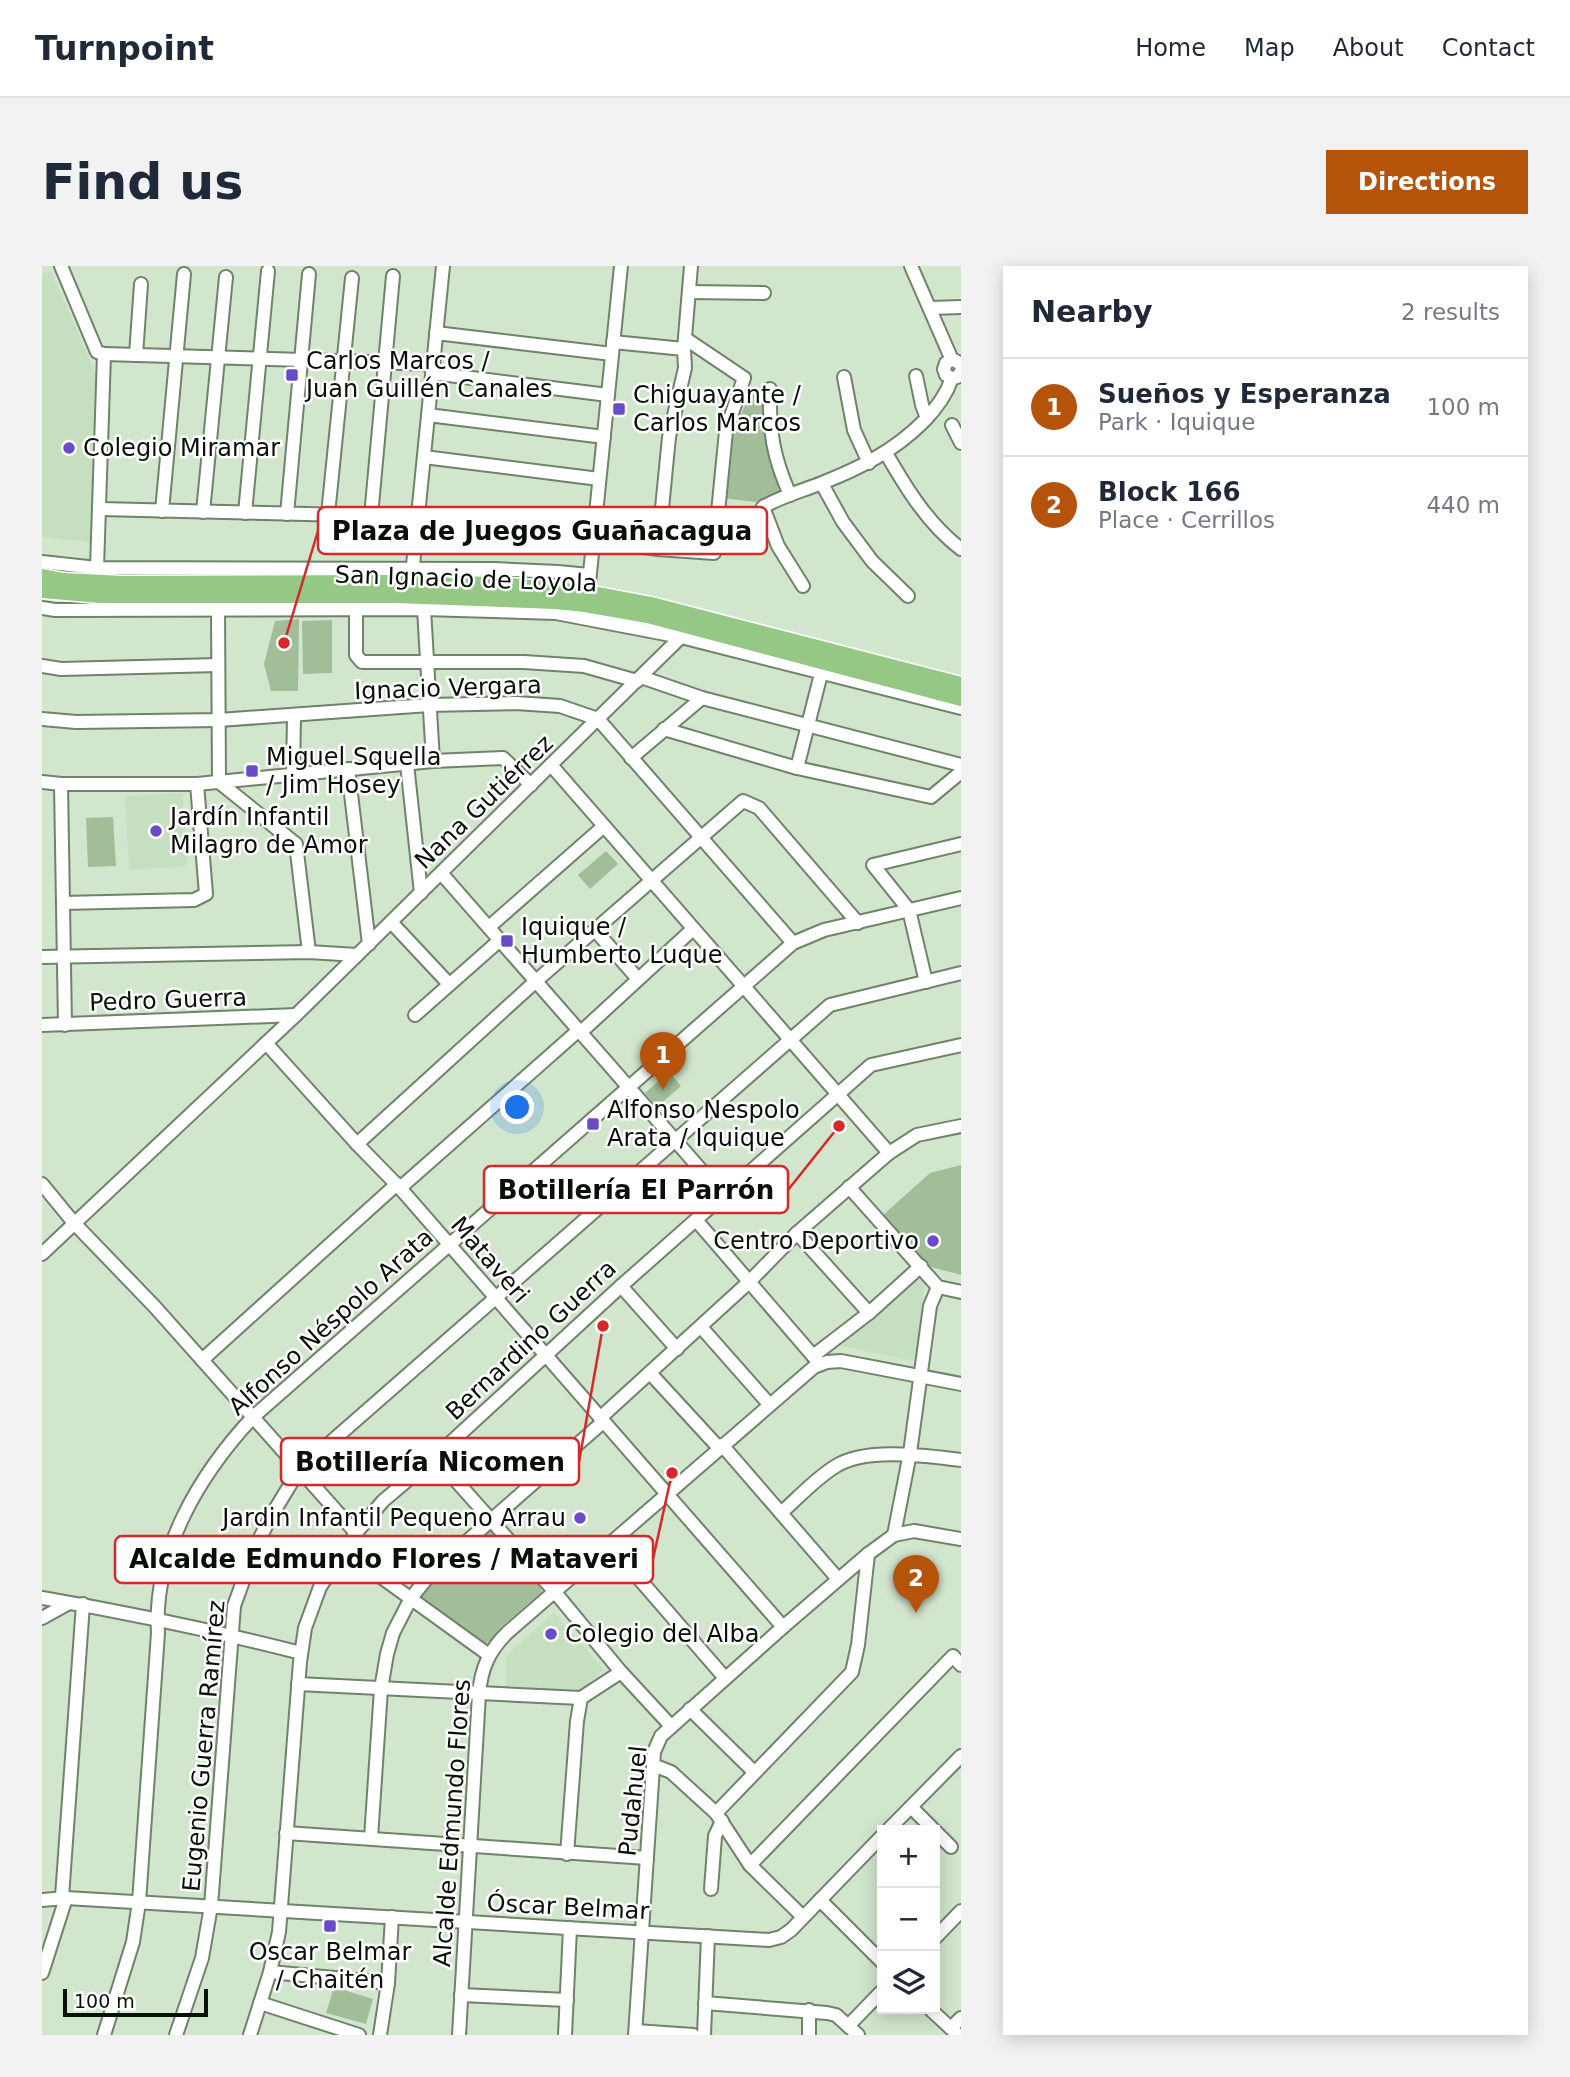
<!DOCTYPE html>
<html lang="en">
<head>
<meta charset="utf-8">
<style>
	body { margin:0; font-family:"DejaVu Sans",sans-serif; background:#f2f2f3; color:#1f2937 }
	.controls { position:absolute; right:21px; bottom:21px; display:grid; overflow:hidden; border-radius:0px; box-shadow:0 4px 18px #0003 }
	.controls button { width:63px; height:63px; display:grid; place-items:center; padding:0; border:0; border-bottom:2px solid #e0e1e3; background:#fff; color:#1f2937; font:35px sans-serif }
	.scale { position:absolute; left:21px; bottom:18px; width:145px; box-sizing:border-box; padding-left:7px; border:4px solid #091008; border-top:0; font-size:19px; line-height:24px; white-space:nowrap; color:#091008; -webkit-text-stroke:5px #fff; paint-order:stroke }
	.you { position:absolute; left:476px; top:842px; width:24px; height:24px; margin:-18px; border:5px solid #fff; border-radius:50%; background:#1a73e8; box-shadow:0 0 0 10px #1a73e833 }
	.badge { display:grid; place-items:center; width:46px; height:46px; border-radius:50%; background:#b45309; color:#fff; font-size:23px; font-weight:700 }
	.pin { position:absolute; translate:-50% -58px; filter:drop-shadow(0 2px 4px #0008) }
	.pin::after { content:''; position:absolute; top:37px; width:24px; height:21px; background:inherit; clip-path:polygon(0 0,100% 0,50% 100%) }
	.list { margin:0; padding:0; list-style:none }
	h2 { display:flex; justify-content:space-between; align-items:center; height:91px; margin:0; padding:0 28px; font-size:30px }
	h2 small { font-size:23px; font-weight:400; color:#747a83 }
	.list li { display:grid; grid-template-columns:46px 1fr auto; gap:21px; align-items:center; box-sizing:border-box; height:98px; padding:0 28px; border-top:2px solid #e0e1e3 }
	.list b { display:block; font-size:26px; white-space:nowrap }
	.list p { margin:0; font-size:23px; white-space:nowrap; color:#747a83 }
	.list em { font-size:23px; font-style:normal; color:#747a83 }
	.icon { flex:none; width:38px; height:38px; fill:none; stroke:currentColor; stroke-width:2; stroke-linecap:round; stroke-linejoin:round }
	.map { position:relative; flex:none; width:919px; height:1769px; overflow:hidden; border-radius:0px }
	header { display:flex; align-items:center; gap:42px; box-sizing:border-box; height:98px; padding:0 35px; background:#fff; border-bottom:2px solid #e0e1e3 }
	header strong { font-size:33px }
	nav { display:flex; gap:38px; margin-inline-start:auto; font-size:24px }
	.intro { display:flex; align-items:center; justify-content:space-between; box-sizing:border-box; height:168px; padding:0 42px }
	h1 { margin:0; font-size:49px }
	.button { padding:18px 32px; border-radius:0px; background:#b45309; color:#fff; font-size:24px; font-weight:700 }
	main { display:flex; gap:42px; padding:0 42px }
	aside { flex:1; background:#fff; border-radius:0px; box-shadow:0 4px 18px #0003 }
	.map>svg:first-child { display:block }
	.built { fill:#c6dfc0 }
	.green { fill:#a1be99 }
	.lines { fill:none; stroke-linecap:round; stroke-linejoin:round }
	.minor-casing { stroke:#71826c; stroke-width:16 }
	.major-casing { stroke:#fff; stroke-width:19 }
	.minor { stroke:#fff; stroke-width:12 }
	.major { stroke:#94c884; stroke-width:16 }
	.poi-dot { fill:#684cc5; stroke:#fff; stroke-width:2.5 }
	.labels { text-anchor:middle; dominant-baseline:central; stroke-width:5; stroke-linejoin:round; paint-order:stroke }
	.poi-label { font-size:24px; fill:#091008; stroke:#fff; text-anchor:start }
	.street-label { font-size:24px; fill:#091008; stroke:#fff }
	.leader { fill:none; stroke:#d62828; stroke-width:2.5 }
	.callout-dot { fill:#d62828; stroke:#fff; stroke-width:2.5 }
	.callout { fill:#fff; stroke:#d62828; stroke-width:2.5 }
	.callout-label { font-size:26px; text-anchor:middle; font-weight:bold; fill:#091008 }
</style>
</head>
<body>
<header>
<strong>Turnpoint</strong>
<nav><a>Home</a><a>Map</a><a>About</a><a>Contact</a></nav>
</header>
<div class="intro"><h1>Find us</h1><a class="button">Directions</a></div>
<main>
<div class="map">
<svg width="919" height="1769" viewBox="0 0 919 1769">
	<rect width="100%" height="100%" fill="#d2e5cd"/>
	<g class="built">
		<polygon points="9,6 56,112 51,276 0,271 0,7"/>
		<polygon points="140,527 145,600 87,604 83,530"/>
		<polygon points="873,1010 883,1019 872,1095 795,1079"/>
		<polygon points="512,1346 562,1404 532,1429 464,1425 464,1390"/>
	</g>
	<g class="green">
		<path d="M 720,122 C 721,160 726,192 738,228 L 713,236 L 679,232 L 693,161 L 710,124 Z"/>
		<polygon points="257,353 256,425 229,425 222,398 233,355"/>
		<polygon points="290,354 290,407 261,408 260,355"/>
		<polygon points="71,551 74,600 46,601 44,552"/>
		<polygon points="564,585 576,598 548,623 536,609"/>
		<polygon points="627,806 639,820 615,841 603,827"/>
		<polygon points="919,899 919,1009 885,1000 840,950 888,907"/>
		<polygon points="449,1264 499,1321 500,1326 460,1360 448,1375 439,1380 380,1336 377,1329 441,1265"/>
		<polygon points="292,1721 331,1733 324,1758 284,1747"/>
	</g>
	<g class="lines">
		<defs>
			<g id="minor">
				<polyline points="19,0 55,86 62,88"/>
				<polyline points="869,0 910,94"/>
				<polyline points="647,26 722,27"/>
				<polyline points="889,42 919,41"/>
				<polyline points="394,67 570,88"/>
				<polyline points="571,76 642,83"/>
				<polyline points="62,88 391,98"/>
				<polyline points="94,89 99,18"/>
				<path d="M 919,100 C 916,94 910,93 904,97 L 902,103 L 904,109 L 910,112 L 915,111 L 919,106"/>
				<polyline points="390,107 566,129"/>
				<polyline points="874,110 880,139 885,152"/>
				<polyline points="802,111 812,164 827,197"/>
				<path d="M 728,123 C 727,165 731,191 748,229"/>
				<polyline points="386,149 562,171"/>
				<polyline points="910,159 919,177"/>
				<path d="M 844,187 C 864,222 886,258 919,283"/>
				<polyline points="382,191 557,213"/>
				<polyline points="780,218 801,256 830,295 866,330"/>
				<polyline points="58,243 553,255"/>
				<polyline points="120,245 142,8"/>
				<polyline points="161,246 184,11"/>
				<polyline points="203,247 226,5"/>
				<polyline points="245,248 267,8"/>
				<polyline points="286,248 310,12"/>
				<polyline points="329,250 351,10"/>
				<polyline points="551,274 616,283 672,287 684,165 702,112 644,73"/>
				<polyline points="616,283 627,171 643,102 642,83 649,0"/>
				<polyline points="0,296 55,302 452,303 516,306 547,309"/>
				<polyline points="55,302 62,88"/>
				<polyline points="370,309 401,0"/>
				<polyline points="547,317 579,0"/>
				<path d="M 761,320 L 736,280 L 721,241 C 740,230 760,225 780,217 C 818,202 852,185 881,156 C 894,143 904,130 910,112"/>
				<polyline points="0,342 13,344 382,343 514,347 639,371 919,442"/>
				<polyline points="176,342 177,516"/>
				<polyline points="314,343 314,389 320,396 482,396 542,400 595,415"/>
				<polyline points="382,343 391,495"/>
				<polyline points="0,400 19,403 176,399"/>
				<polyline points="599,411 660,432 919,499"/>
				<polyline points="0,453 34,456 177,454 387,439 474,437 518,440 556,453 751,677"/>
				<polyline points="622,463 755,502 889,531 919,506"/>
				<polyline points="589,492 660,432"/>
				<polyline points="365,498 379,627"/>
				<polyline points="509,499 847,887"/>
				<polyline points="755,502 779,408"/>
				<polyline points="306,503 327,678"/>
				<polyline points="251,509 252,451"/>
				<polyline points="0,516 19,518 155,518 391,495 461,492 489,519"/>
				<polyline points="177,516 254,578 267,686"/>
				<polyline points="19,518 23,759"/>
				<polyline points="399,607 681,929"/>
				<polyline points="21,637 152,634 164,628 155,518"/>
				<polyline points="349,656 407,718"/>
				<polyline points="447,661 562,560"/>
				<polyline points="553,664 596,713"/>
				<polyline points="0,691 267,686 315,689"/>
				<polyline points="884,716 867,644 831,599 919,578"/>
				<polyline points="373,749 458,674"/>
				<polyline points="0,759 254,749"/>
				<polyline points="539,766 651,663"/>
				<polyline points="224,777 315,878 358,922 741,1361"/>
				<polyline points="315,878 494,715 701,535 717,542 816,657"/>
				<polyline points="0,918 32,957 113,1041 314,1267"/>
				<polyline points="807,921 896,1021 919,1026"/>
				<polyline points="358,922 537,764"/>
				<polyline points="654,954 778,1098"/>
				<polyline points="755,967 827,1047"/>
				<polyline points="0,988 254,749 644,366"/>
				<polyline points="579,1020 635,1083"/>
				<polyline points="659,1061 727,1138"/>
				<polyline points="771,1090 827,1047 879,1000"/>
				<polyline points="160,1094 355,918"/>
				<polyline points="608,1107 677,1182"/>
				<polyline points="558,1152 707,1016 755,967 847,887 875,869 919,860"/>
				<polyline points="680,1179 796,1313"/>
				<polyline points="393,1191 512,1325 579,1406 629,1460"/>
				<path d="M 739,1247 C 757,1231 774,1212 794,1200 C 825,1181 884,1190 919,1194"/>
				<polyline points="852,1269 868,1187 888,1040 896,1021"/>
				<polyline points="567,1278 683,1412"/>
				<polyline points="303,1285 447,1389"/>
				<path d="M 0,1332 C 87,1347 173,1365 259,1387"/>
				<polyline points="0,1352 27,1337"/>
				<polyline points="256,1418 539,1432"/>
				<polyline points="648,1443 712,1506"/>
				<polyline points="611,1499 629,1506 674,1547 708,1599 761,1651"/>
				<polyline points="869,1541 909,1581"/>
				<polyline points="674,1547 810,1406 816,1379 826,1288"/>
				<polyline points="846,1564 919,1490"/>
				<polyline points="244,1567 605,1592"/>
				<polyline points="329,1572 339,1423 345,1388 351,1367 369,1332 390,1306 561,1156"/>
				<polyline points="525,1588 535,1455 539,1432 579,1406"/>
				<polyline points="708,1599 911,1390 919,1399"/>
				<polyline points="669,1623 673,1570 680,1555"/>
				<polyline points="20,1631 41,1338"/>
				<polyline points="0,1634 24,1632 727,1674 739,1671 749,1664 840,1570"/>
				<polyline points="778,1634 840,1696"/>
				<polyline points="893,1672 919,1645"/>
				<polyline points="228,1706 346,1717"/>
				<polyline points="0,1707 24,1632"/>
				<polyline points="419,1729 525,1734"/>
				<polyline points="218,1737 317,1769"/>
				<polyline points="663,1737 785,1747 794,1749 816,1769"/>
				<polyline points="888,1743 916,1769"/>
				<polyline points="767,1744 767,1769"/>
				<polyline points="807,1759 840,1725"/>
				<polyline points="909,1762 919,1752"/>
				<polyline points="594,1765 651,1769"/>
				<path d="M 62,1769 L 91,1676 L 97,1636 L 116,1367 C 111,1286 157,1209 211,1151 L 751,677 L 782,664 L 919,632"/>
				<polyline points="134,1769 160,1692 169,1640 192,1340 213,1282 228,1252 257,1204 788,739 919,707"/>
				<polyline points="208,1769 228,1706 237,1666 258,1396 263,1362 278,1321 314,1267 341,1235 393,1191 579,1020 829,799 919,779"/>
				<polyline points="338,1769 346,1717 350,1651"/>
				<path d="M 417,1769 L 437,1428 C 439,1403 447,1384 466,1366 L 772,1101 L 785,1096 L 799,1095 L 919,1118"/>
				<polyline points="523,1769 528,1662"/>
				<polyline points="593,1769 612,1486 619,1470 741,1361 826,1288 852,1269 872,1265 919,1273"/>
				<polyline points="662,1769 666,1670"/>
			</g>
			<g id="major">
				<polyline points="0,311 22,315 80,318 355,317 458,319 546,327 609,339 919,419"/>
				<polyline points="0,324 58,329 354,329 514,335 543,338 606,349 919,432"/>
			</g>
		</defs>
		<use href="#minor" class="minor-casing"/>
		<use href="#major" class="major-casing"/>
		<use href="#minor" class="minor"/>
		<use href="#major" class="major"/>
	</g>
	<g class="poi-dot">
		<rect x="243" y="102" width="14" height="14" rx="3.5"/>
		<rect x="570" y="136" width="14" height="14" rx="3.5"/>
		<circle cx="27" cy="182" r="7"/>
		<rect x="203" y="498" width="14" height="14" rx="3.5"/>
		<circle cx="114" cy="565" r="7"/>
		<rect x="458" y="668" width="14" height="14" rx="3.5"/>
		<rect x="544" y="851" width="14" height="14" rx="3.5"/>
		<circle cx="891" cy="975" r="7"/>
		<circle cx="538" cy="1252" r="7"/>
		<circle cx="509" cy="1368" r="7"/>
		<rect x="281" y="1653" width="14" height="14" rx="3.5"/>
	</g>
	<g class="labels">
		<g class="poi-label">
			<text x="264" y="95">Carlos Marcos /<tspan x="264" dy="28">Juan Guillén Canales</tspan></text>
			<text x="591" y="129">Chiguayante /<tspan x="591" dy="28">Carlos Marcos</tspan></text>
			<text x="41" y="182">Colegio Miramar</text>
			<text x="224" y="491">Miguel Squella<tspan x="224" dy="28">/ Jim Hosey</tspan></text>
			<text x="128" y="551">Jardín Infantil<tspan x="128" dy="28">Milagro de Amor</tspan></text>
			<text x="479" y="661">Iquique /<tspan x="479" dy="28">Humberto Luque</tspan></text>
			<text x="565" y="844">Alfonso Nespolo<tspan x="565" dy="28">Arata / Iquique</tspan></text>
			<text x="877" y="975" text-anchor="end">Centro Deportivo</text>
			<text x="524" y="1252" text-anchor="end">Jardin Infantil Pequeno Arrau</text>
			<text x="523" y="1368">Colegio del Alba</text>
			<text x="288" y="1686" text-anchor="middle">Oscar Belmar<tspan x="288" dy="28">/ Chaitén</tspan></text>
		</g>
		<g class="street-label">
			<text transform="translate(424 313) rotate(2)">San Ignacio de Loyola</text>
			<text transform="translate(406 422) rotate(-2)">Ignacio Vergara</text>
			<text transform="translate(442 536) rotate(-44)">Nana Gutiérrez</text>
			<text transform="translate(126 734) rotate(-2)">Pedro Guerra</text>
			<text transform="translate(448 994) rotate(49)">Mataveri</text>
			<text transform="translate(289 1056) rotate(-42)">Alfonso Néspolo Arata</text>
			<text transform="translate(489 1074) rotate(-43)">Bernardino Guerra</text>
			<text transform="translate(162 1480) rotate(-85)">Eugenio Guerra Ramírez</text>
			<text transform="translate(591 1535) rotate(-84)">Pudahuel</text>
			<text transform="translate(410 1557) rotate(-86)">Alcalde Edmundo Flores</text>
			<text transform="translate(526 1641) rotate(3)">Óscar Belmar</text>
		</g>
	</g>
	<path class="leader" d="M242 377L276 265M797 860L746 924M561 1060L537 1196M630 1207L611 1293"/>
	<g class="callout-dot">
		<circle cx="242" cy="377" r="7"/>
		<circle cx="797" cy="860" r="7"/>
		<circle cx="561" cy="1060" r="7"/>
		<circle cx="630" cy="1207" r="7"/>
	</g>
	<g class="callout">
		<rect x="276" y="241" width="449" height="47" rx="7"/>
		<rect x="442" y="900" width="304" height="47" rx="7"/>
		<rect x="239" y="1172" width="298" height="47" rx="7"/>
		<rect x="73" y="1270" width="538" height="47" rx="7"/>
	</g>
	<g class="callout-label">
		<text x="500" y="274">Plaza de Juegos Guañacagua</text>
		<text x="594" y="933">Botillería El Parrón</text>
		<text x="388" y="1205">Botillería Nicomen</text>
		<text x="342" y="1302">Alcalde Edmundo Flores / Mataveri</text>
	</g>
</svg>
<div class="controls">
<button>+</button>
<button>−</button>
<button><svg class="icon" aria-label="layers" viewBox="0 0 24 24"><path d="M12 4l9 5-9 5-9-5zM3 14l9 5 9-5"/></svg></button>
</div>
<div class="scale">100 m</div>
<div class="you"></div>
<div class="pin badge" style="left:621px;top:824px">1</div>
<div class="pin badge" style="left:874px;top:1347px">2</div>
</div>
<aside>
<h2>Nearby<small>2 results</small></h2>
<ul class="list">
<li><span class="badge">1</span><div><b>Sueños y Esperanza</b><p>Park · Iquique</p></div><em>100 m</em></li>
<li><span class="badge">2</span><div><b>Block 166</b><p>Place · Cerrillos</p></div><em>440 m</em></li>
</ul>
</aside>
</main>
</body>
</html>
